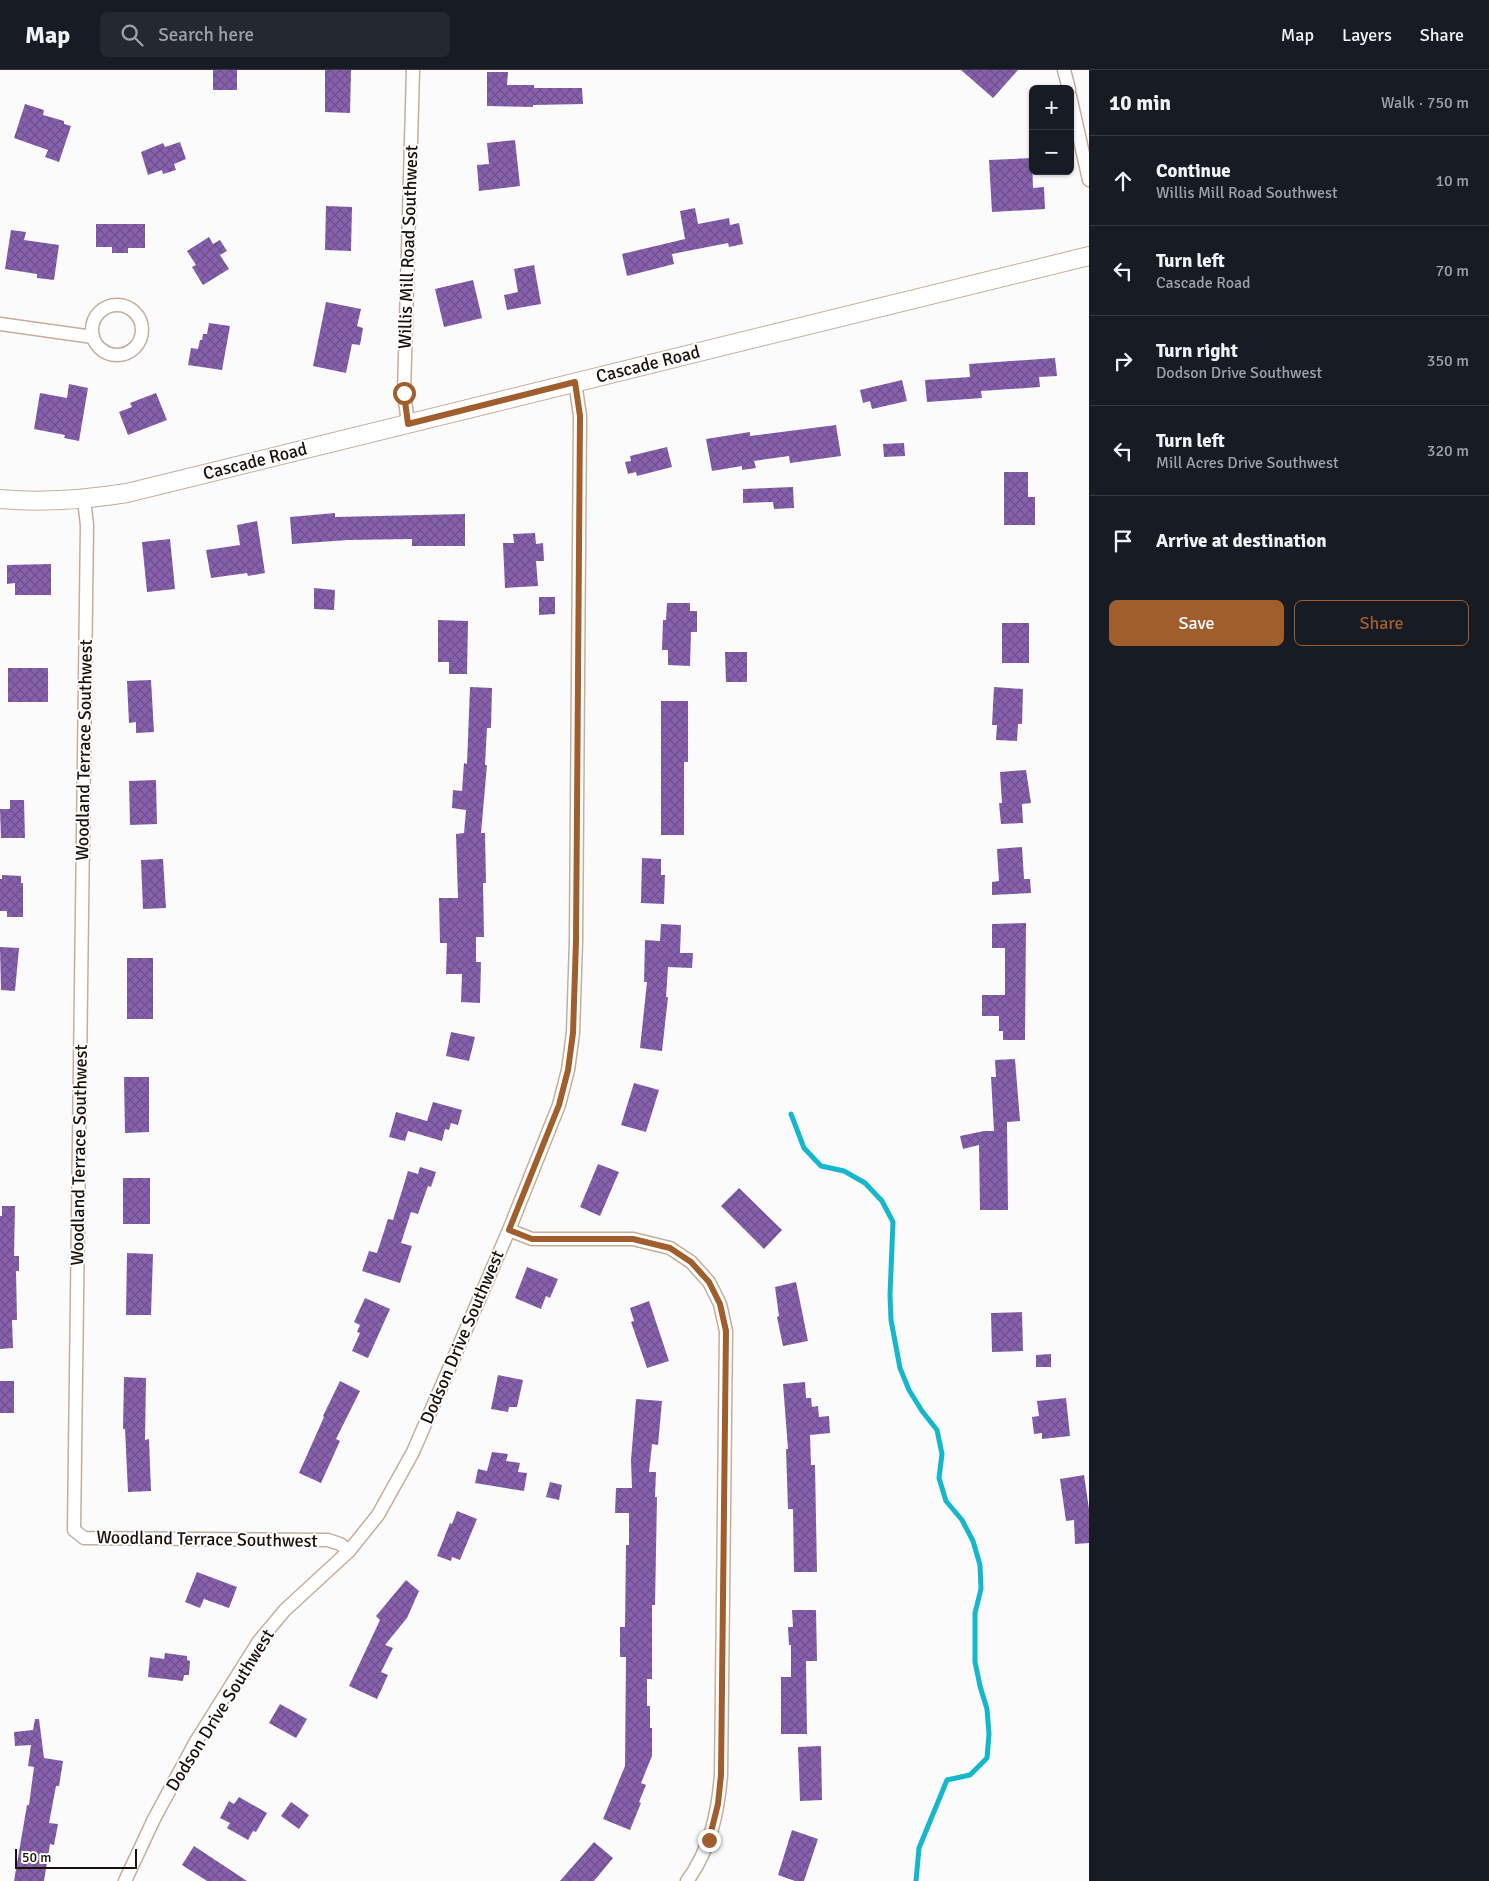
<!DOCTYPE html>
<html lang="en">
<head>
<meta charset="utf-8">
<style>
	body { margin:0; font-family:Signika,sans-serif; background:#242831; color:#f1f3f6 }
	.controls { position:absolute; right:15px; top:15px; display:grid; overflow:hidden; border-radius:8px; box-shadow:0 1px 4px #0004 }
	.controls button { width:45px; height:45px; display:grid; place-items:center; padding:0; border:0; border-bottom:1px solid #363941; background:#171b24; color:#f1f3f6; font:25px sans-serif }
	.scale { position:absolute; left:15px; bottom:12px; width:122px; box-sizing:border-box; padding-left:5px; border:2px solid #191009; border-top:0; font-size:14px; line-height:18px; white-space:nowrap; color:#191009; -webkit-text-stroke:4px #fff; paint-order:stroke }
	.stop { position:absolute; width:15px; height:15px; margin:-11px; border:4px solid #a15e2d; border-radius:50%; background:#fff }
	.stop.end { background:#a15e2d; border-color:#fff; box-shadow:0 1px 5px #0008 }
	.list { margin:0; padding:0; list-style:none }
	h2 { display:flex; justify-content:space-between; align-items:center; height:65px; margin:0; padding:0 20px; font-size:21px }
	h2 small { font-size:16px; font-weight:400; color:#9ea1a6 }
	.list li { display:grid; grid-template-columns:32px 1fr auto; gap:15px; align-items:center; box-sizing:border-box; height:90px; padding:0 20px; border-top:1px solid #363941 }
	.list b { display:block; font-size:19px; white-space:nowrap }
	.list p { margin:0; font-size:16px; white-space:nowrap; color:#9ea1a6 }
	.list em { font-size:16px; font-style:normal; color:#9ea1a6 }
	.actions { display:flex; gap:10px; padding:15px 20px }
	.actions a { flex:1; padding:11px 0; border:1px solid #a15e2d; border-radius:8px; text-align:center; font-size:18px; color:#a15e2d }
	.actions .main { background:#a15e2d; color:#fff }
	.icon { flex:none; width:28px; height:28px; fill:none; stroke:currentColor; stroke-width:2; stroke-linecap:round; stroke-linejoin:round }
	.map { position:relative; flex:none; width:1089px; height:1811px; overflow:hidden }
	header { display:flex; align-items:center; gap:30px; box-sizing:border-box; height:70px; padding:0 25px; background:#171b24; border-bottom:1px solid #363941 }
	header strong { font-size:24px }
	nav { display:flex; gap:28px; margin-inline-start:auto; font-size:18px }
	.search { width:350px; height:45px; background:#242831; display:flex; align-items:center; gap:12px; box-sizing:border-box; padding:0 18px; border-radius:8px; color:#9ea1a6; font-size:19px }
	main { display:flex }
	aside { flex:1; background:#171b24 }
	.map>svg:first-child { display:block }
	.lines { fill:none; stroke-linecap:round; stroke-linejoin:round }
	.stream { stroke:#15b7cc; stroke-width:5 }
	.building { fill:url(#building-cross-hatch) }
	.street-casing { stroke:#c7ad99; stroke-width:15 }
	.secondary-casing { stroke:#c7ad99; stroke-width:20 }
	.street { stroke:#fff; stroke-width:12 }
	.secondary { stroke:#fff; stroke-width:18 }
	.route { stroke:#a15e2d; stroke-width:6 }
	.labels { text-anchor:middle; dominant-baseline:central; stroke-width:4; stroke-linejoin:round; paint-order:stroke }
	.street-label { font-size:18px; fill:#191009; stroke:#fff }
</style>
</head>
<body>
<header>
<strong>Map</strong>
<div class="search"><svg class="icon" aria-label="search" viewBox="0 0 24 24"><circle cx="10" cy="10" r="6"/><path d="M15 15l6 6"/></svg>Search here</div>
<nav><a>Map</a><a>Layers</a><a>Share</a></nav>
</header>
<main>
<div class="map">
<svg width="1089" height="1811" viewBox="0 0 1089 1811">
	<defs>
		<pattern id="building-cross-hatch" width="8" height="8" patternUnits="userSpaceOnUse" patternTransform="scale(1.25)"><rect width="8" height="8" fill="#8761ad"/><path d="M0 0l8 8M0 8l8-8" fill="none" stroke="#6e4f8b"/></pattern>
	</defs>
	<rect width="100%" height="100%" fill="#fbfbfb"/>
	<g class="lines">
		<polyline class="stream" points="791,1044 804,1078 821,1096 844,1101 865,1113 882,1131 893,1152 890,1225 891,1250 900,1298 909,1320 922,1341 937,1360 942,1384 939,1408 946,1431 962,1450 973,1471 980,1495 981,1519 975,1543 975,1592 980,1616 987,1639 989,1664 987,1688 970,1705 947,1710 919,1778 916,1811"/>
	</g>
	<g class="building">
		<rect x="213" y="0" width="24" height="20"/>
		<polygon points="325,0 351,0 350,43 325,42"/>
		<polygon points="961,0 1018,0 993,28"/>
		<polygon points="487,2 508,2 507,15 534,15 534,18 582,18 583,34 533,35 533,37 487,36"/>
		<polygon points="25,34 44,40 43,45 64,51 64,54 71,56 59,92 45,87 48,80 14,68"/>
		<polygon points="515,70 520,116 479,121 477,95 489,94 487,73"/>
		<polygon points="180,72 186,89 174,94 176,100 163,104 162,100 148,105 141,82 163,73 165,77"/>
		<polygon points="1032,88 1033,118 1044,117 1045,139 992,142 989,90"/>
		<polygon points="326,136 352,137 351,181 325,180"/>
		<polygon points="695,138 698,154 729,148 730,155 739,153 743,174 729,177 728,173 672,184 674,194 627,206 622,184 685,169 680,141"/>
		<polygon points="96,154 145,154 145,178 128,178 128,183 112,183 112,177 96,177"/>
		<polygon points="11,160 26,162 24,170 59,175 54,210 37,208 37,204 5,199"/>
		<polygon points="209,167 213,174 220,170 227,181 220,185 229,199 203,215 192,197 196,195 187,181"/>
		<polygon points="534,195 541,234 507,240 504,225 518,222 514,199"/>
		<polygon points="473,210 482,248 444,257 435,219"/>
		<polygon points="326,232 361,239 357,256 363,258 360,275 352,274 346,303 313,296"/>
		<polygon points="209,253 230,256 222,300 188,295 191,278 198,279 200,270 202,270 203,264 207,264"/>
		<polygon points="1055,288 1057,306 1039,307 1040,317 981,321 982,328 927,332 925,310 970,307 969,294"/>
		<polygon points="902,310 907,331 872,339 870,331 863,333 860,320"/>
		<polygon points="69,314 88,318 79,371 64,368 65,365 34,359 40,323 67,328"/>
		<polygon points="156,323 167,350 128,365 119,342 132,337 130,333"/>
		<polygon points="836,355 841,386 790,393 789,386 754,391 756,398 742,400 742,396 712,401 706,369 750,362 750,366"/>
		<polygon points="904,373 905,386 884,387 883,374"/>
		<polygon points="667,377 672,397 637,406 636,402 628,404 625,392 631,391 630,386"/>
		<polygon points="1004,402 1028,402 1028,427 1035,427 1035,455 1004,455"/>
		<polygon points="793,417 794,438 774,439 773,432 743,433 743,419"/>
		<polygon points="335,443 335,447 465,444 465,476 412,476 412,469 348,470 292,474 290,447"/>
		<polygon points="257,451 265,503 248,506 247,503 211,508 206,480 240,475 237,455"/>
		<polygon points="535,463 536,474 543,473 544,491 536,491 538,516 505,518 503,473 514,473 513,464"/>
		<polygon points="170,469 175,519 147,522 142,472"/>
		<polygon points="51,494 51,525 15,525 15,513 7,514 7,495"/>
		<polygon points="314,518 335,520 334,540 314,539"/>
		<polygon points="539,527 555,527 555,544 539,545"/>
		<polygon points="667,533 690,533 690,541 697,541 697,562 691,562 690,596 668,595 668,580 662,580 663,550 666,550"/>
		<polygon points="438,550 468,551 467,604 449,604 449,592 438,592"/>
		<rect x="1002" y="553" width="27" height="40"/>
		<polygon points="725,582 747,582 747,612 726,612"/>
		<rect x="8" y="598" width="40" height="34"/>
		<polygon points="151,610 154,662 136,663 136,652 129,653 127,611"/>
		<polygon points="470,617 492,618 491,658 487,658 485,695 487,695 481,763 485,763 486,813 483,813 484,867 476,867 476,892 481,892 480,933 461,932 462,904 446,904 447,873 440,873 439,828 458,828 456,764 464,763 466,740 452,738 453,720 462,721 464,693 467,694"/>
		<polygon points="994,617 1023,619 1022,654 1018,654 1017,671 996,670 997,655 992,655"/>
		<polygon points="661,631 688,631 688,692 684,692 684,765 661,765"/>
		<polygon points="1026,700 1031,733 1022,734 1023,753 1001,754 999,733 1002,733 1000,702"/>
		<polygon points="156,710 157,754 130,755 129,711"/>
		<polygon points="10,730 24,730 25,768 1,768 0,739 10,739"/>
		<polygon points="1022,777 1024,809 1030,809 1031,823 992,825 992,812 999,811 997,779"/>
		<polygon points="642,788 661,789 661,805 665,805 664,834 641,833"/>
		<polygon points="163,789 166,838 143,839 141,790"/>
		<polygon points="2,805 21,806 21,813 23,813 23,847 7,847 7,841 0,841 0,809 2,809"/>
		<polygon points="1026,853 1025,970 1003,970 1003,961 999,961 999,946 982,946 982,925 1005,925 1005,878 992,878 992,854"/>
		<polygon points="661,854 681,855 680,883 693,883 692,898 668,897 666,927 668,927 662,981 640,978 647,912 644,912 645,870 660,871"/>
		<polygon points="0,877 19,878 15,921 1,920"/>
		<rect x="127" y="888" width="26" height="61"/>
		<polygon points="451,962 475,967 469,991 446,986"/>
		<polygon points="1015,989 1020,1051 1007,1052 1008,1140 980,1140 979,1075 963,1079 960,1066 984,1061 994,1061 991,1007 996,1007 995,990"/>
		<polygon points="124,1007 149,1007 149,1062 125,1063"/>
		<polygon points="634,1013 659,1020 646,1062 621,1055"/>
		<polygon points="433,1032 462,1040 458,1055 451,1053 449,1060 445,1059 442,1071 408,1061 405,1071 389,1067 396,1042 427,1051"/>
		<polygon points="598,1094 619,1102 600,1146 580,1137"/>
		<polygon points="420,1097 436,1102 431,1117 428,1116 418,1144 411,1142 401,1173 412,1176 400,1213 362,1201 369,1181 377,1183 388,1149 393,1150 408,1101 418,1104"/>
		<rect x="123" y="1108" width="27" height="46"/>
		<polygon points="739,1118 782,1160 764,1179 721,1136"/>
		<polygon points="2,1136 15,1136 14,1186 19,1186 19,1201 16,1201 17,1250 12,1250 13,1278 0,1279 0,1146 2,1146"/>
		<polygon points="127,1183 153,1184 151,1245 126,1245"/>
		<polygon points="527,1197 558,1209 550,1228 546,1226 541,1239 515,1228"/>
		<polygon points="796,1212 808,1271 783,1276 777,1247 779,1246 775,1217"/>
		<polygon points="365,1228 390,1239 368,1288 352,1281 360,1263 357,1262 360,1255 354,1252"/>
		<polygon points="649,1231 669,1291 647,1298 631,1252 634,1251 630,1238"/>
		<polygon points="1022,1242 1023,1281 992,1282 991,1243"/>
		<polygon points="1051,1284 1051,1297 1036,1297 1036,1285"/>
		<polygon points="498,1305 523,1310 517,1337 509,1337 508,1342 491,1339"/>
		<polygon points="124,1307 146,1308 145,1370 149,1369 151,1421 128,1422 125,1359 123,1359"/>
		<rect x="0" y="1311" width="14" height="32"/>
		<polygon points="340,1311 360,1321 336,1369 340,1371 321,1413 299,1403 324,1347 323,1346"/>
		<polygon points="805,1312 806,1328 811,1328 812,1337 818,1336 819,1347 829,1346 830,1363 810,1365 811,1395 815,1395 817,1502 794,1502 793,1439 788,1439 786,1379 788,1379 783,1314"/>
		<polygon points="1066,1328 1070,1366 1042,1369 1042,1363 1034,1364 1032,1347 1039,1346 1037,1331"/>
		<polygon points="636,1329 662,1331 658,1375 652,1374 649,1402 656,1402 655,1427 657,1427 655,1535 652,1535 652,1609 647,1609 647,1636 650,1636 650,1658 652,1658 652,1686 641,1713 646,1715 639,1732 641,1733 630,1760 603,1749 625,1696 626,1587 620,1587 620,1557 625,1557 626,1475 629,1475 629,1443 615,1443 616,1418 632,1418 631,1390"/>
		<polygon points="492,1382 508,1384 506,1391 520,1393 518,1402 527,1403 524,1421 475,1413 478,1399 487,1401"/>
		<polygon points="1084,1405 1089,1439 1089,1473 1075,1474 1074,1450 1066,1451 1060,1409"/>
		<polygon points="550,1412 562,1415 559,1430 546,1427"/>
		<polygon points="457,1441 477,1449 460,1490 452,1487 451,1491 437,1486 450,1453 452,1454"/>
		<polygon points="197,1502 237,1517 229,1538 204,1529 200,1538 185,1532"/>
		<polygon points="406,1510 419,1521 407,1548 385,1575 393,1578 381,1602 388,1605 377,1629 349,1616 380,1550 376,1546"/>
		<polygon points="792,1540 816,1540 817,1591 806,1591 807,1664 781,1664 781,1607 791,1607 791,1575 789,1575 788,1557 793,1557"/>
		<polygon points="165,1583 187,1586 187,1590 190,1591 189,1605 184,1605 183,1611 148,1607 150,1587 164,1589"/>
		<polygon points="280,1634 307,1649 296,1668 269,1653"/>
		<polygon points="35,1649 39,1649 44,1688 63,1691 59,1716 56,1716 49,1753 58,1754 54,1775 50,1774 44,1811 14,1811 27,1735 29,1735 34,1697 28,1696 31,1675 15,1676 14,1662 33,1660"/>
		<polygon points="821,1676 822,1730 800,1731 798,1677"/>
		<polygon points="239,1727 267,1743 256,1762 253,1761 248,1770 227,1758 230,1753 220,1748 229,1731 234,1734"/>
		<polygon points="291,1732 309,1745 299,1759 281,1746"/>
		<polygon points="792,1760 818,1769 804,1811 795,1811 778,1805"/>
		<polygon points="594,1772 613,1788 594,1811 560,1811"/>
		<polygon points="194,1776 247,1811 207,1811 182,1795"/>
	</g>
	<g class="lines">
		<defs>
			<g id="street">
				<polyline points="1064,0 1069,19"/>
				<polyline points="1070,26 1089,110"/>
				<circle cx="117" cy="260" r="25"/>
				<polyline points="0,254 93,267"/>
				<polyline points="408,353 404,323 413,0"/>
				<polyline points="84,430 87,455 74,1460 84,1468 328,1470 340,1474 349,1481"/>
				<path d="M 509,1160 L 532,1169 L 633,1169 L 670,1178 L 691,1192 L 709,1212 L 720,1234 L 726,1261 L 721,1705 C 718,1743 710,1780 687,1811"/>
				<polyline points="125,1811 154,1749 195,1673 259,1571 285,1540 349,1481 378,1445 413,1382 509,1160 559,1035 568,1000 573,963 576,871 580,346 575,312"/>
			</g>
			<path id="secondary" d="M 0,429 C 44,433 83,430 127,423 L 1089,186"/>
		</defs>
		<use href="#street" class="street-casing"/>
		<use href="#secondary" class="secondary-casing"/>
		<use href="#street" class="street"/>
		<use href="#secondary" class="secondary"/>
	</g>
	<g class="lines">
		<polyline class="route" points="404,323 408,354 575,312 580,346 576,871 573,963 568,1000 559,1035 509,1160 532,1169 633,1169 670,1178 691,1192 709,1212 720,1234 726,1261 721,1705 718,1734 709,1770"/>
	</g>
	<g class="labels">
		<g class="street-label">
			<text transform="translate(408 177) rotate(-88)">Willis Mill Road Southwest</text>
			<text transform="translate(648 294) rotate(-14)">Cascade Road</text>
			<text transform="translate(255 391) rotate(-14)">Cascade Road</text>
			<text transform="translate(84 680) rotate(-89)">Woodland Terrace Southwest</text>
			<text transform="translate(79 1085) rotate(-89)">Woodland Terrace Southwest</text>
			<text transform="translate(462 1267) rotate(-67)">Dodson Drive Southwest</text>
			<text transform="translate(207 1469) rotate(1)">Woodland Terrace Southwest</text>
			<text transform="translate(220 1640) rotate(-58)">Dodson Drive Southwest</text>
		</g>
	</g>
</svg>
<div class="controls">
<button>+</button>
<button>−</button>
</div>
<div class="scale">50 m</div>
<div class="stop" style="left:404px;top:323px"></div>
<div class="stop end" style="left:709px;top:1770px"></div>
</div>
<aside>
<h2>10 min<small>Walk · 750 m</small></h2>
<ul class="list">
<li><svg class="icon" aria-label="ahead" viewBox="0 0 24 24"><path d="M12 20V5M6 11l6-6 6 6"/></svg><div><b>Continue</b><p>Willis Mill Road Southwest</p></div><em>10 m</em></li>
<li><svg class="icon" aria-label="left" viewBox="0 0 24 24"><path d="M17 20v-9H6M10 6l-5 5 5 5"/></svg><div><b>Turn left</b><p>Cascade Road</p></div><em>70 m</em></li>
<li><svg class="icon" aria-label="right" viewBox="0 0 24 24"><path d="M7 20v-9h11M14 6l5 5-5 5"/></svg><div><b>Turn right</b><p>Dodson Drive Southwest</p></div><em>350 m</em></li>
<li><svg class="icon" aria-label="left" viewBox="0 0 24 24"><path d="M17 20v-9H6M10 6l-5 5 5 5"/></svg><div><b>Turn left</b><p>Mill Acres Drive Southwest</p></div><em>320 m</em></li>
<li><svg class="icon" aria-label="arrive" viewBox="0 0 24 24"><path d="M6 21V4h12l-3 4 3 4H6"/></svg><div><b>Arrive at destination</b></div></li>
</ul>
<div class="actions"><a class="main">Save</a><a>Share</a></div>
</aside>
</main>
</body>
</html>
